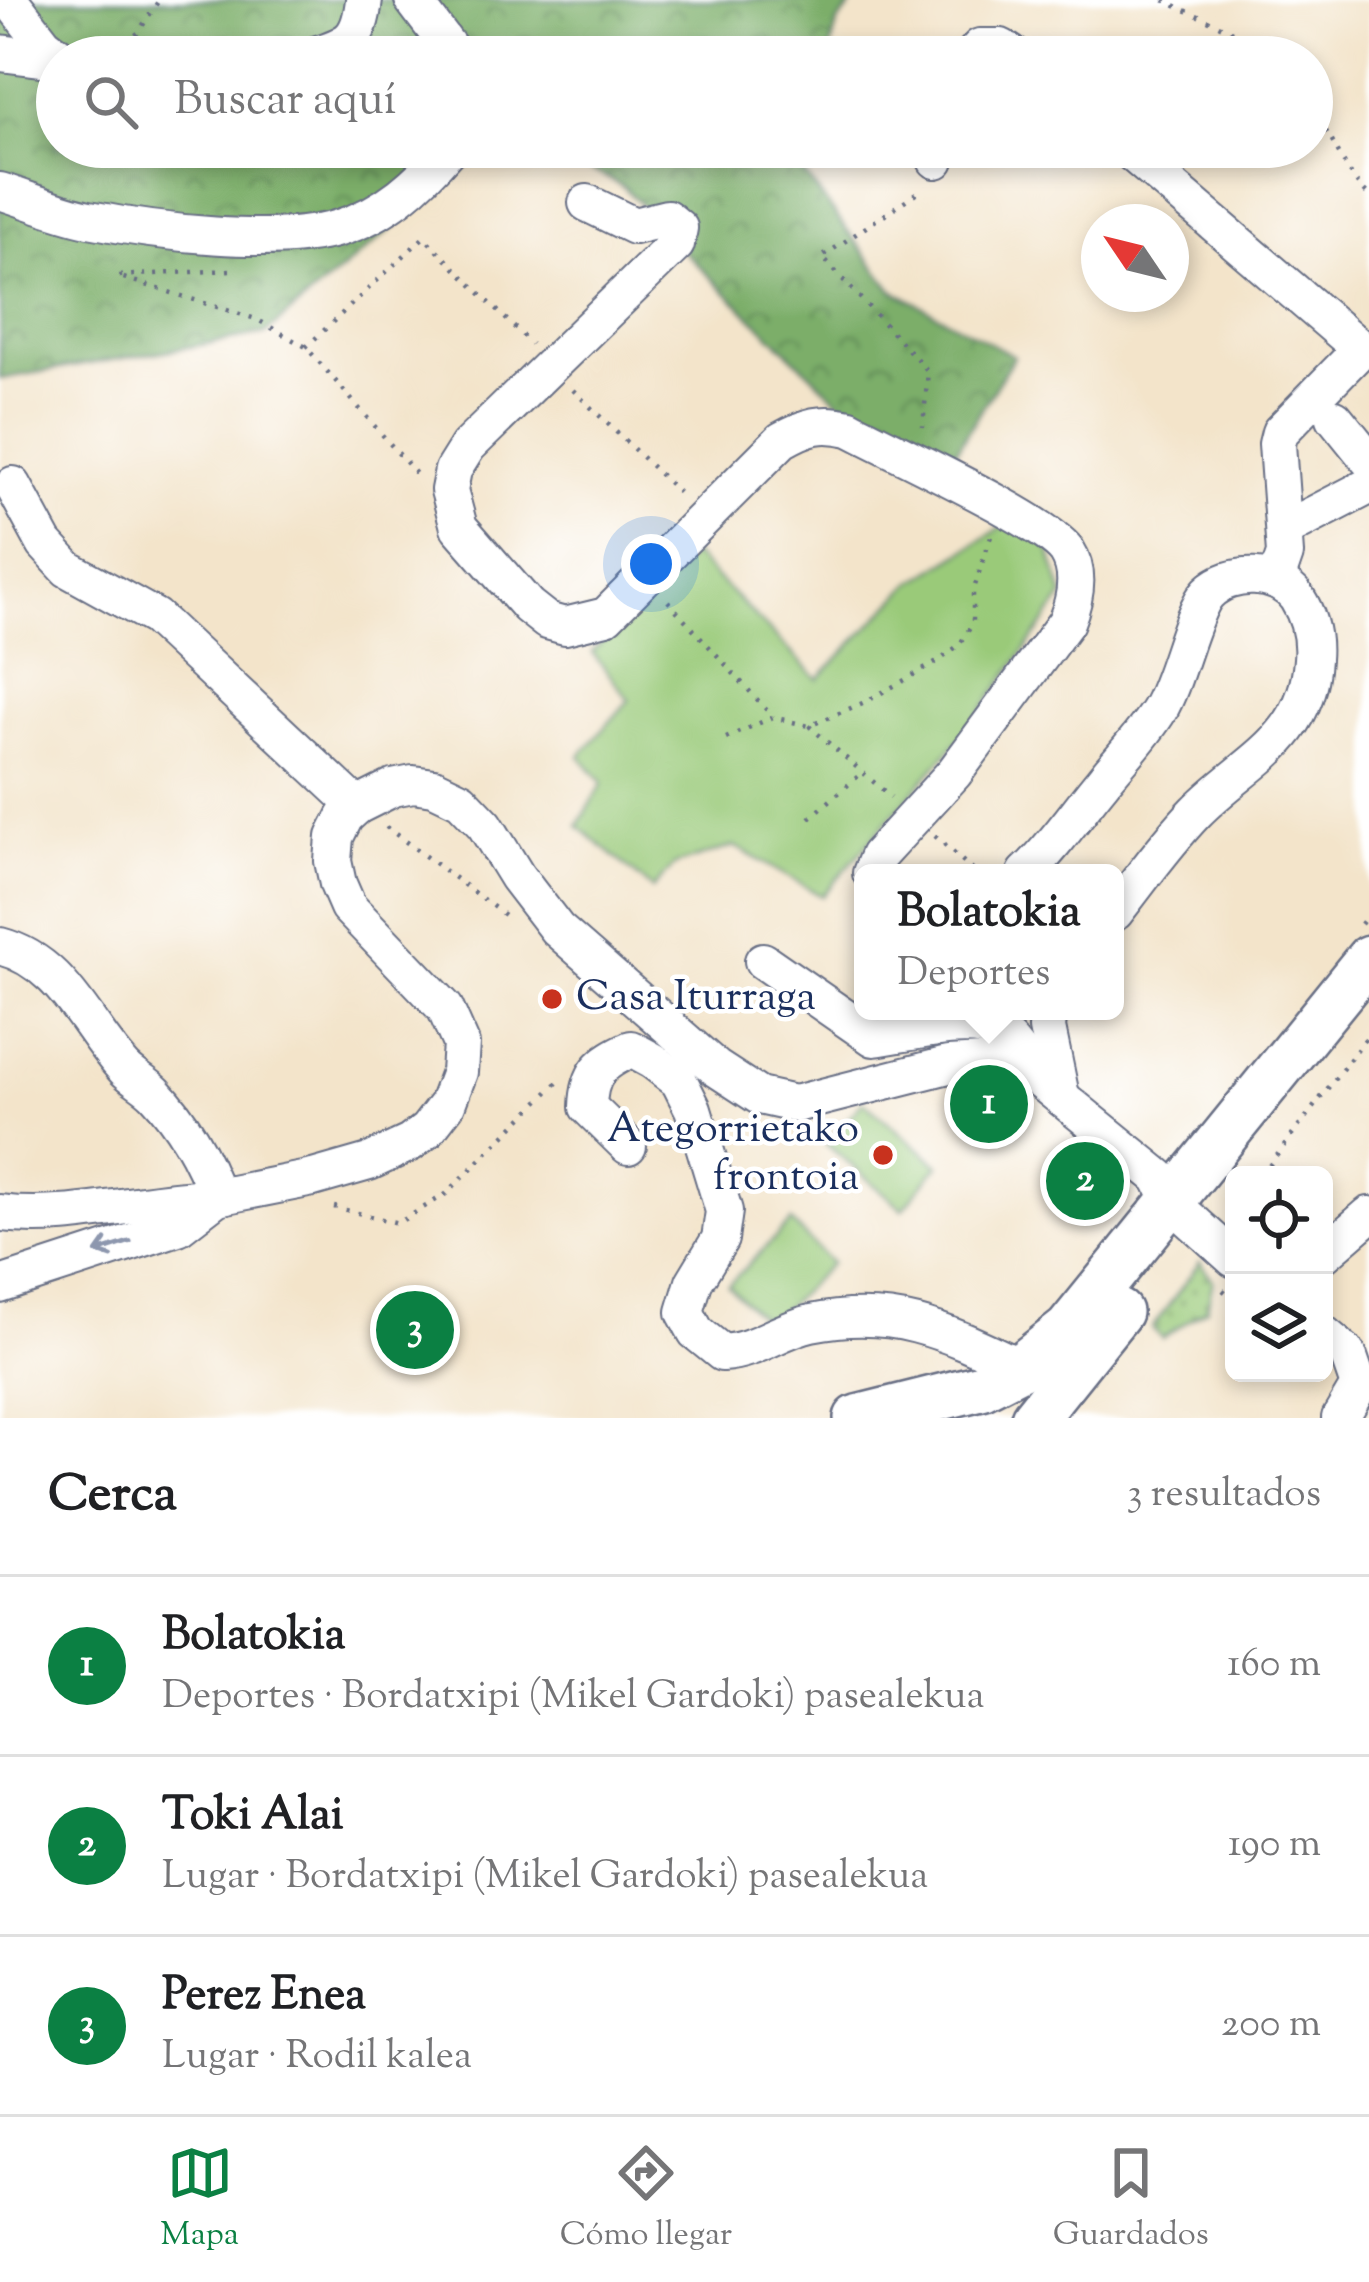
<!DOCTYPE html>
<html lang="es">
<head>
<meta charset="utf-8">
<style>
	body { margin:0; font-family:"Sorts Mill Goudy",serif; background:#f2f2f2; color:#202124 }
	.controls { position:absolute; right:36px; bottom:36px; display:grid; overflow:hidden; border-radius:18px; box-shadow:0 6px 18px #0003 }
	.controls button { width:108px; height:108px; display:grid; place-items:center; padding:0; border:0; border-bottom:3px solid #e0e0e0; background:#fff; color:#202124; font:60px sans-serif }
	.compass { position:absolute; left:1081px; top:204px; width:108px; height:108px; border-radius:50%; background:#fff; box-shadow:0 6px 18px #0003; rotate:305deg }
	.you { position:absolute; left:651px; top:564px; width:42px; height:42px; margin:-30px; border:9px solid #fff; border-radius:50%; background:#1a73e8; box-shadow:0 0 0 18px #1a73e833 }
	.badge { display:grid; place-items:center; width:78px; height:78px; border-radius:50%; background:#0b8043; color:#fff; font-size:39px; font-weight:700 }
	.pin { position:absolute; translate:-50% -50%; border:6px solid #fff; box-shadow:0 3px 12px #0006 }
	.popup { position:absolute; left:854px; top:864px; width:270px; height:156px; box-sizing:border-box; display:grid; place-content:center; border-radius:18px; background:#fff; filter:drop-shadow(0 3px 9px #0005); font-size:39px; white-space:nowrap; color:#757577 }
	.popup b { font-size:45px; color:#202124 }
	.popup::after { content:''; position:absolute; left:50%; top:100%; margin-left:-24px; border:24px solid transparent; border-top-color:#fff }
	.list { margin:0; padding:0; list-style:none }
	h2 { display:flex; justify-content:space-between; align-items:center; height:156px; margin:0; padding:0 48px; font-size:51px }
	h2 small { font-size:39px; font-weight:400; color:#757577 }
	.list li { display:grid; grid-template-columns:78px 1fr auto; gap:36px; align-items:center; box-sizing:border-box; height:180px; padding:0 48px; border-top:3px solid #e0e0e0 }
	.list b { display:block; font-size:45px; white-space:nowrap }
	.list p { margin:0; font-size:39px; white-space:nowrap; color:#757577 }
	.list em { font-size:39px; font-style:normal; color:#757577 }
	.icon { flex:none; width:66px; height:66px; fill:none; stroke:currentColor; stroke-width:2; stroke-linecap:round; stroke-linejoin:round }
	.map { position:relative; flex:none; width:1369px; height:1418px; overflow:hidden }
	.search { position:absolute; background:#fff; box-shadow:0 6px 18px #0003; left:36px; right:36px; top:36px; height:132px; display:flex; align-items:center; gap:30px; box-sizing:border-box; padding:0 42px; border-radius:66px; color:#757577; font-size:45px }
	.sheet { height:696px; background:#fff }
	nav { display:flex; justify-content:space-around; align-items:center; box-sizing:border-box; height:168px; border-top:3px solid #e0e0e0; background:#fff; font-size:33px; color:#757577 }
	nav a { display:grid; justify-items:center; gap:6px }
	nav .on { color:#0b8043 }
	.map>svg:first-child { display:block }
	.green { fill:#9aca79; stroke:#5a7c6c; stroke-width:3 }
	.forest { fill:url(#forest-crowns); stroke:#4b6e64; stroke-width:3 }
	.garden { fill:url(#garden-dots); stroke:#5a7c6c; stroke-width:3 }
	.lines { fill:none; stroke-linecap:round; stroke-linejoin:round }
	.minor-casing { stroke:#676e84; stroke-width:40 }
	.major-casing { stroke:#676e84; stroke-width:50 }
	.path { stroke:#676e84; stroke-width:4.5; stroke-dasharray:3 9; stroke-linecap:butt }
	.minor { stroke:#fff; stroke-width:36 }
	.major { stroke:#fff; stroke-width:45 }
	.oneway { stroke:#8d97ae }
	.poi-dot { fill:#c8321e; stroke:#fff; stroke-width:4.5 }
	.labels { text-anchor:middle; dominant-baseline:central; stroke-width:9; stroke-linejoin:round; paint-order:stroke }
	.poi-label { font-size:42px; fill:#1b2f5e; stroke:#fff; text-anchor:start }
</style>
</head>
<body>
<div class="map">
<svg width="1369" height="1418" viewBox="0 0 1369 1418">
	<defs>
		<pattern id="forest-crowns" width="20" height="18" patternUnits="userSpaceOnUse" patternTransform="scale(3)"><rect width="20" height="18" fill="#7bae69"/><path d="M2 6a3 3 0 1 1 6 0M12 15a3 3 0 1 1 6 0" fill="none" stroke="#648e5a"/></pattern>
		<pattern id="garden-dots" width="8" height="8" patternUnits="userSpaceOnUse" patternTransform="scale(3)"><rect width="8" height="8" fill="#9aca79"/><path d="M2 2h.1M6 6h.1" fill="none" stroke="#7da466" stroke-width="1.8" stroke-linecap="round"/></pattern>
	</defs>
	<rect width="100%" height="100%" fill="#fff"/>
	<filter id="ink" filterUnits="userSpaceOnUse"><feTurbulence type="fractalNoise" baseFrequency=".00833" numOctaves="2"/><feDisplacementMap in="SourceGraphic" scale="24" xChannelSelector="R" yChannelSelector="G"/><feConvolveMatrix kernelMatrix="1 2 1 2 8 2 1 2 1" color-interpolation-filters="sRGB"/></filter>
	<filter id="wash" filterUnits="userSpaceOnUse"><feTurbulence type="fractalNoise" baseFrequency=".004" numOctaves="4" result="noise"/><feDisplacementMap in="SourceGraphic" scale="48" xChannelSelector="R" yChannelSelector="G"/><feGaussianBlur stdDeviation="2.7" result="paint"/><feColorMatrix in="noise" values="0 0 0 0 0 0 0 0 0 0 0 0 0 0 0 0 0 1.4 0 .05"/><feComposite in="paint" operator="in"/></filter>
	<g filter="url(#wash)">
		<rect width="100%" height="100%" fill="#f3e4ca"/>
		<g class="green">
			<polygon points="1009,523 1047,541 1064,596 970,727 822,896 734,846 675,865 652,889 578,826 603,783 580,756 629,700 592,652 692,554 818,679 912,583"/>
			<polygon points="863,1101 939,1165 903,1209 826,1144"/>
			<polygon points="791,1222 831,1263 768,1325 728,1285"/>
		</g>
		<g class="forest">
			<polygon points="0,0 856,0 837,24 828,57 57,57 57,147 490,147 265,334 0,379"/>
			<polygon points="548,147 803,147 798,166 893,290 1014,356 955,452 840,402 676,244 624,187"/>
		</g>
		<polygon class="garden" points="1200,1262 1213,1280 1207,1308 1162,1338 1152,1328"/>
	</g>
	<g filter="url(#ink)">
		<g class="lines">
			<defs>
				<g id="minor">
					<polyline points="10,0 44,44 61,57"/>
					<polyline points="413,0 456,57"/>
					<polyline points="0,53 57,60"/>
					<path d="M 309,57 C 347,44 359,43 364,0"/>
					<polyline points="971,57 980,47 1001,47 1016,57"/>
					<polyline points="933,147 936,160"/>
					<polyline points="1125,147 1361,349 1280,432 1277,444 1285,554 1276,580"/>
					<path d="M 0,191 C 29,200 59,213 89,219 C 155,232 275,247 339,228 C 386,214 419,183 450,147"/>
					<path d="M 587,203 L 634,226 L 667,218 L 679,228 L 676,244 L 468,446 L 453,470 L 449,490 L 459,527 L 528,606 L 547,621 L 565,626 L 606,616 L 782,440 C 807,426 821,421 850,428 C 891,450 1046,521 1067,551 C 1081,573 1075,600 1066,622 L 954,773 L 878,856 L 871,873"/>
					<polyline points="1335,418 1369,460"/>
					<polyline points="13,485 45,544 68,569 155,617 357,806"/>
					<polyline points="1284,530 1369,486"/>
					<path d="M 1026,873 C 1054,847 1077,812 1102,782 C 1120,759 1143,736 1159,710 C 1177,681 1191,611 1208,593 C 1231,570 1278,571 1297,598 C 1309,617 1314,636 1312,659 C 1307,741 1246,761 1196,812 C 1166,843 1141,879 1115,912"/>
					<path d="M 0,946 C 64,963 84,1025 125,1069 C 134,1078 146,1084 155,1093 C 183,1123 203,1158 217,1197"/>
					<path d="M 763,961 L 874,1038 C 907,1034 973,1016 1000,1034 C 1014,1044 1022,1059 1031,1073"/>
					<polyline points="1049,1011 1047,1028 1061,1096"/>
					<path d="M 628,1146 L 588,1107 C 589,1073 600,1063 631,1049 L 653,1061 L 679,1081 L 693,1109 L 724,1211 L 720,1239 L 694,1282 L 685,1312 L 696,1332 L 722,1353 C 756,1351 779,1330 811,1323 C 895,1306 946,1332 1020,1367"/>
					<path d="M 0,1213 C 74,1222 143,1198 217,1197"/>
					<polyline points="1324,1254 1369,1215"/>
					<polyline points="0,1285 178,1227 217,1197 313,1178 369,1162 410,1143 427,1130 447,1104 459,1072 461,1044 445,1008 348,907 338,884 333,861 335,837 345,817 357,806 393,788 413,784 434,787 461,800 485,825 517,877 557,929 716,1068 759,1096 795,1104 948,1065 983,1063 1031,1073 1159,1177 1172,1203 1234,1259"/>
					<polyline points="1324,1334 1348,1354 1359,1386 1340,1418"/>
				</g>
				<g id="major">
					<polyline points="857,1418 981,1387 1020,1367 1068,1329 1369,958"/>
					<polyline points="1034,1418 1119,1312"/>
				</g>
			</defs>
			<use href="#minor" class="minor-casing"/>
			<use href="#major" class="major-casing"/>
			<g class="path">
				<path d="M 1164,0 C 1198,18 1238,28 1265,57"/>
				<polyline points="107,57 138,33 159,0"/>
				<path d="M 1312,111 C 1334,137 1344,173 1369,196"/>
				<polyline points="916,193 822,257 928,371 923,427"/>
				<polyline points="230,270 117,276 256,319 306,347 418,476"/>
				<polyline points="306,347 424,237 531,344"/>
				<polyline points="573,390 681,495"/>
				<polyline points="668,601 773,717"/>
				<polyline points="809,726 891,797"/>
				<polyline points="726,738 773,717 809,726 865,702 939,661 960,644 973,623 973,592 991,536"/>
				<polyline points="810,818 863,772"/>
				<polyline points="386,827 507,917"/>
				<polyline points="935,836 976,873"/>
				<polyline points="1361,924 1369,914"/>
				<polyline points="1262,1175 1369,1034"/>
				<polyline points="334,1207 398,1223 446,1194 559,1081"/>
				<polyline points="1223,1290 1234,1300"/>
			</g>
			<use href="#minor" class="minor"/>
			<use href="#major" class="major"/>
		</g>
		<defs><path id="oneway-shaft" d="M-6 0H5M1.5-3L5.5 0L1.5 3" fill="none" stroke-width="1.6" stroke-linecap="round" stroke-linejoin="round" transform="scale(3)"/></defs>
		<use class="oneway" href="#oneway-shaft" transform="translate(113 1247) rotate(162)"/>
	</g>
	<g class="poi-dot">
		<circle cx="552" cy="999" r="12"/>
		<circle cx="883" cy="1155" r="12"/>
	</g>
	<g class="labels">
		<g class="poi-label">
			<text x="576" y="999">Casa Iturraga</text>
			<text x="859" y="1131" text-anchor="end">Ategorrietako<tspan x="859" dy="48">frontoia</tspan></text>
		</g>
	</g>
</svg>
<div class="controls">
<button><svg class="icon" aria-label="locate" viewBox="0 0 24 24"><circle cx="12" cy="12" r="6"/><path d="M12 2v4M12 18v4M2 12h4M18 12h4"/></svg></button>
<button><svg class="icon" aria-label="layers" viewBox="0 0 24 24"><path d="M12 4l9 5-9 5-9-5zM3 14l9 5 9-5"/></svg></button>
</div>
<svg class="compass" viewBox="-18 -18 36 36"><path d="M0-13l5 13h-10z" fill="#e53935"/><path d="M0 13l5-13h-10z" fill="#757577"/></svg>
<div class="you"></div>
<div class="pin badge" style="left:989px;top:1104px">1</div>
<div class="popup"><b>Bolatokia</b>Deportes</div>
<div class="pin badge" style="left:1085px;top:1181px">2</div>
<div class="pin badge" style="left:415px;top:1330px">3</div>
<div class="search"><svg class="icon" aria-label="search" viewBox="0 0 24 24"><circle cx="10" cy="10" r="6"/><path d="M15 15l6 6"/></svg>Buscar aquí</div>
</div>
<section class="sheet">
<h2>Cerca<small>3 resultados</small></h2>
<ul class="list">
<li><span class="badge">1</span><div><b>Bolatokia</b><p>Deportes · Bordatxipi (Mikel Gardoki) pasealekua</p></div><em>160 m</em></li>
<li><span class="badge">2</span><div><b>Toki Alai</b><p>Lugar · Bordatxipi (Mikel Gardoki) pasealekua</p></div><em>190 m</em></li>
<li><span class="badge">3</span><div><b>Perez Enea</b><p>Lugar · Rodil kalea</p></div><em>200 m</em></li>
</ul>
</section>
<nav>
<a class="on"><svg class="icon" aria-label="map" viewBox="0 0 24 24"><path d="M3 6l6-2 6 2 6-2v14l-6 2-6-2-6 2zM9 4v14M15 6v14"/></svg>Mapa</a>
<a><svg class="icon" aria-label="directions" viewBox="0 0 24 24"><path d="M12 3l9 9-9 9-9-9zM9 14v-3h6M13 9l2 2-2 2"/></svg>Cómo llegar</a>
<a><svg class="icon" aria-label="saved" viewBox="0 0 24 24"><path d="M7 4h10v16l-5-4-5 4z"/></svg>Guardados</a>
</nav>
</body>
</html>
